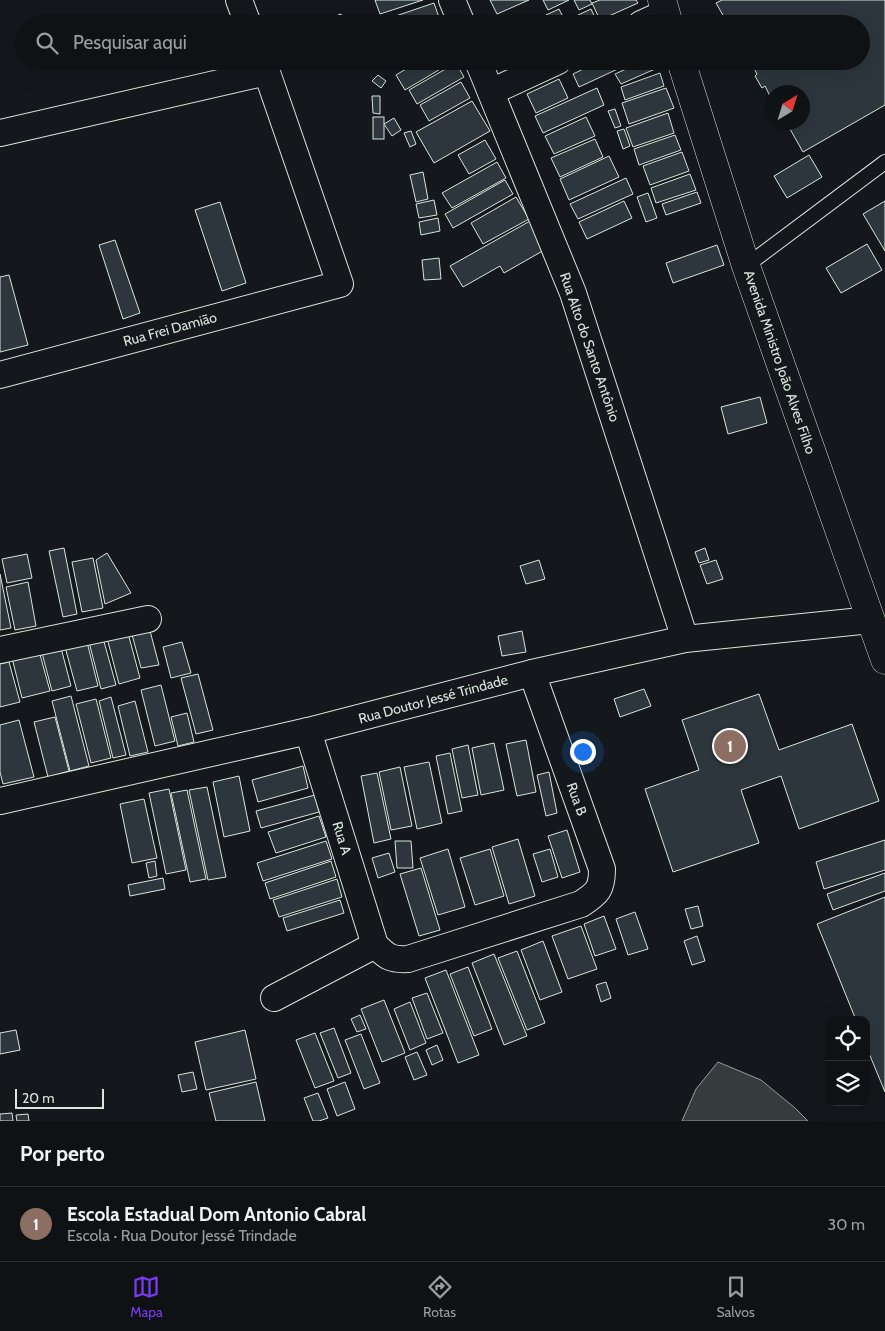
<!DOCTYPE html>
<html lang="pt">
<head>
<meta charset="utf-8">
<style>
	body { margin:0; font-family:Cabin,sans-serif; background:#181b1e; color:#f1f3f6 }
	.controls { position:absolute; right:15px; bottom:15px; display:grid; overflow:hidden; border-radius:10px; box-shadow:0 5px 20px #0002 }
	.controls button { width:45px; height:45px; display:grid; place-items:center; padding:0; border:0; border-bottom:1px solid #2f3234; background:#0f1215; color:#f1f3f6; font:25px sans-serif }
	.compass { position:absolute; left:765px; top:85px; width:45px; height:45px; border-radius:50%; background:#0f1215; box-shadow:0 5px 20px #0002; rotate:38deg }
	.scale { position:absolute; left:15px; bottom:12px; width:89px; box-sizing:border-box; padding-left:5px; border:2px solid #d8e6dc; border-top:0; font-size:14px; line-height:18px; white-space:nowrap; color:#d8e6dc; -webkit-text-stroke:4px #14181c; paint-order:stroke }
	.you { position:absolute; left:582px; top:751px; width:18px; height:18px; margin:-12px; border:4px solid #fff; border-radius:50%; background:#1a73e8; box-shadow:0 0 0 8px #1a73e833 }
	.badge { display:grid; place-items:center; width:32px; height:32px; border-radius:50%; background:#7c3aed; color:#fff; font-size:16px; font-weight:700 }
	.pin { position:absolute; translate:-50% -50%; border:2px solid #fff; box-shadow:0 1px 5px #0006 }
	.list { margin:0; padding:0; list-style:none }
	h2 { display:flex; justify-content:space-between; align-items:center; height:65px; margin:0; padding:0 20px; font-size:21px }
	h2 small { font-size:16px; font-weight:400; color:#9b9ea0 }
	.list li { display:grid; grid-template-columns:32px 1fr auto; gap:15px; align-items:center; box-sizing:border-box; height:75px; padding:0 20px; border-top:1px solid #2f3234 }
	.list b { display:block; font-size:19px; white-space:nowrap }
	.list p { margin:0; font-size:16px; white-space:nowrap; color:#9b9ea0 }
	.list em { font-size:16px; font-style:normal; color:#9b9ea0 }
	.icon { flex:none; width:28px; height:28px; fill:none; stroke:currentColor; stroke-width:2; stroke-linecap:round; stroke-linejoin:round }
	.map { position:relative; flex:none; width:885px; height:1121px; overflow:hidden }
	.search { position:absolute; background:#0f1215; box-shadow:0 5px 20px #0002; left:15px; right:15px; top:15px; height:55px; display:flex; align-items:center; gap:12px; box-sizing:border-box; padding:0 18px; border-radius:28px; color:#9b9ea0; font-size:19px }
	.sheet { height:140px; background:#0f1215 }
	nav { display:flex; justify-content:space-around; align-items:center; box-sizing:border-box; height:70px; border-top:1px solid #2f3234; background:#0f1215; font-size:14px; color:#9b9ea0 }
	nav a { display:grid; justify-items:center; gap:2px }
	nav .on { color:#7c3aed }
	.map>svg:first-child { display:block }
	.water { fill:#363b3e; stroke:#939e99 }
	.building { fill:#2c363c; stroke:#d8e6dc }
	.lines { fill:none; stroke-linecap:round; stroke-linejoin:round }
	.lane-casing { stroke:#d8e6dc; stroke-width:16 }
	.street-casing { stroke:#d8e6dc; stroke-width:28 }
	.secondary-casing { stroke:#d8e6dc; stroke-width:29 }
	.lane { stroke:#14181c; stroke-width:14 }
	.street { stroke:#14181c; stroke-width:26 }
	.secondary { stroke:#14181c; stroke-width:28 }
	.labels { text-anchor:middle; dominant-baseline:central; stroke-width:4; stroke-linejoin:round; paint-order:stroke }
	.street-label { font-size:14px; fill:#d8e6dc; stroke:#14181c }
</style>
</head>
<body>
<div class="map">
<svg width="885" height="1121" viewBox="0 0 885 1121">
	<rect width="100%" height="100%" fill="#14181c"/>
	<polygon class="water" points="718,1062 761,1080 795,1108 808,1121 682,1121 696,1089"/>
	<g class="building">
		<polygon points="375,0 423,0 380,14"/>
		<polygon points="490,0 529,0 497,14"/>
		<polygon points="543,0 569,0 548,10"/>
		<polygon points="574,0 590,0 592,4 579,10"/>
		<polygon points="600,0 636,0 638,3 600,20 592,3"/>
		<polygon points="722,0 885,0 885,105 803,152 786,122 802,122 802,92 772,92 772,100 765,86 762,88 755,76 757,74 750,61 861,61 861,24 728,24 716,3"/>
		<polygon points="434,3 441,23 375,24 375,23"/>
		<polygon points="559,9 564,19 550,24 546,15"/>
		<polygon points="591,9 598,24 559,24"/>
		<polygon points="341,14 344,24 332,24 330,18"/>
		<polygon points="419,61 454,61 405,90 396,75"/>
		<polygon points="600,61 635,61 579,87 573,74"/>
		<polygon points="644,61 651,61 655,69 621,84 615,74"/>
		<polygon points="456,63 464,77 417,104 409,90"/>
		<polygon points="660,73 664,86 625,100 621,87"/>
		<polygon points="378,75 386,81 381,88 372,81"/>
		<polygon points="559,79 568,98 536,113 527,94"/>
		<polygon points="461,82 470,98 429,121 420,105"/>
		<polygon points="597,88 604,105 543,133 535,116"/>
		<polygon points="666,88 674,108 629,124 622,103"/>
		<polygon points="372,96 380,96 380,114 373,113"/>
		<polygon points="472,101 490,131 434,163 416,132"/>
		<polygon points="615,109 621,126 615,128 608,111"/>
		<polygon points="668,113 674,133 633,147 626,128"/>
		<rect x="373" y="117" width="11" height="22"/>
		<polygon points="586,117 595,136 554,154 545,136"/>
		<polygon points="394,118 401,130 392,136 384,124"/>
		<polygon points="624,129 630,146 623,149 617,131"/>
		<polygon points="411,131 416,144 410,147 404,133"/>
		<polygon points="675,135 681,150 639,165 634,149"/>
		<polygon points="595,139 603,157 560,177 551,158"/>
		<polygon points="485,140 496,159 469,174 458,155"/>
		<polygon points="682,152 689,171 650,185 643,166"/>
		<polygon points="809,155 822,177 787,198 774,176"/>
		<polygon points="609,156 619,177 569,200 560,179"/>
		<polygon points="497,162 506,178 452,208 442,193"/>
		<polygon points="423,172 428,199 416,202 410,175"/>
		<polygon points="690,174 696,190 656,203 651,188"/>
		<polygon points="626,178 633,194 578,219 570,204"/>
		<polygon points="505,180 513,194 453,228 445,214"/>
		<polygon points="697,192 701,203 666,215 662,204"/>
		<polygon points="648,193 657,218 646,222 637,197"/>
		<polygon points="516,197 529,219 483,244 471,223"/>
		<polygon points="434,200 437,215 419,218 416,204"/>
		<polygon points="624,201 632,218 587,239 579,222"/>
		<polygon points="885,201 885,251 863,214"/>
		<polygon points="220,202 246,283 222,291 195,210"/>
		<polygon points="438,218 440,231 421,235 419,222"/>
		<polygon points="530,221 546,249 504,273 500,266 463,287 450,266"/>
		<polygon points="115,240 140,313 123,319 99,245"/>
		<polygon points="867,244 882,270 841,293 826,268"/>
		<polygon points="717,245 724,265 673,283 666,263"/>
		<polygon points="439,258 441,279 424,280 422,260"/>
		<polygon points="9,275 28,345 0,352 0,277"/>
		<polygon points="760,397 767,423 728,434 721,407"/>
		<polygon points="64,548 77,614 63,617 49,551"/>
		<polygon points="705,548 709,560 699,563 695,552"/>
		<polygon points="107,553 131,593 105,604 96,560"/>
		<polygon points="27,554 32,578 7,583 2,559"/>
		<polygon points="93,558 103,608 82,612 72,562"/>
		<polygon points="539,560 545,579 526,584 520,566"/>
		<polygon points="716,560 723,579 707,584 700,565"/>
		<polygon points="0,574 11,628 0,630"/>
		<polygon points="28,582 36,626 15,630 6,587"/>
		<polygon points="149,627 159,665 141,668 131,631"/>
		<polygon points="522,631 526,652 502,656 498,636"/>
		<polygon points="128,633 140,678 119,684 107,638"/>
		<polygon points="103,638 116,685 101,689 89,642"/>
		<polygon points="87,642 98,686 77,691 65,647"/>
		<polygon points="182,642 191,673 171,678 163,647"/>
		<polygon points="61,648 71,686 52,691 42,653"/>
		<polygon points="39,651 50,691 22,698 12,658"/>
		<polygon points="9,662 20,702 0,707 0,664"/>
		<polygon points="198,674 213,730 196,734 181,678"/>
		<polygon points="161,685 175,741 155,746 141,690"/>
		<polygon points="644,689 651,706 620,717 614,699"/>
		<polygon points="759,694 779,750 852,724 879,801 799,829 781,776 741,790 759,843 673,872 645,789 699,770 682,720"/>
		<polygon points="71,696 89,766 70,771 52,701"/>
		<polygon points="111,697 126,755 113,758 99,701"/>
		<polygon points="96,699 111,758 91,763 76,704"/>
		<polygon points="135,701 148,752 130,756 118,706"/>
		<polygon points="187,713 194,742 178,746 171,717"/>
		<polygon points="55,717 69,771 48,777 34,722"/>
		<polygon points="19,720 34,777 3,784 0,772 0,725"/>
		<polygon points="526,740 536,792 517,796 506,744"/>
		<polygon points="494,743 504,790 481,795 472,748"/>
		<polygon points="468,745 478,795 462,798 452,749"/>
		<polygon points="450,753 462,811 448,814 436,756"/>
		<polygon points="429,762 442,823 417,829 404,767"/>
		<polygon points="303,766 308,788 258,802 252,780"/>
		<polygon points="400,767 412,826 391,830 379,772"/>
		<polygon points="549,772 557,813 546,816 537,775"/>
		<polygon points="377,773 391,839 374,843 361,776"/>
		<polygon points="239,776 250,831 224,837 213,782"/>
		<polygon points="207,787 226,877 208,880 189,790"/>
		<polygon points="169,789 186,870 166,874 149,793"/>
		<polygon points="187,790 206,879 190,882 171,793"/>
		<polygon points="315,795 319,812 261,828 256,811"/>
		<polygon points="144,799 157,858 132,863 120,804"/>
		<polygon points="319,816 326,837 276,853 268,832"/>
		<polygon points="567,830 580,872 562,878 548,836"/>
		<polygon points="518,839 535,896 509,904 492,847"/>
		<polygon points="885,840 885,870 824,889 816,862"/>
		<polygon points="326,841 332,859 263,881 257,863"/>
		<polygon points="395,841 411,841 413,868 397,868"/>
		<polygon points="448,849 465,907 438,915 420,858"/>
		<polygon points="490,849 504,896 475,905 460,858"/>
		<polygon points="550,849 558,877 542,882 533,854"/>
		<polygon points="389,853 395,872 378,878 372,858"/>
		<polygon points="155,861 157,876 149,878 146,863"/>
		<polygon points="331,861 336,877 270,899 265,883"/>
		<polygon points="421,868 440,930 419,936 400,874"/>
		<polygon points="885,873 885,891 833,910 827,894"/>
		<polygon points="163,878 165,889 130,896 128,885"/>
		<polygon points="337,879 342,897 279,917 273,900"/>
		<polygon points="885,897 885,1092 866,1046 866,1020 856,1020 817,924"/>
		<polygon points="340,900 344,913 287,931 283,918"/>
		<polygon points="698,906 703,926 691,929 685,909"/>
		<polygon points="635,912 648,949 628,955 616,919"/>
		<polygon points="604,916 616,949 595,956 584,924"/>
		<polygon points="581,926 597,969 568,979 552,936"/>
		<polygon points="697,936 705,961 692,965 684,941"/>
		<polygon points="543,941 562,992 540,1000 521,950"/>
		<polygon points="517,951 545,1023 527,1030 498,958"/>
		<polygon points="494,954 527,1036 504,1045 472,963"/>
		<polygon points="468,967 492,1029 474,1036 450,974"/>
		<polygon points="446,970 479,1055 458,1063 425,978"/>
		<polygon points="606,982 611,998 601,1002 596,985"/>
		<polygon points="427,993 443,1033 427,1039 412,998"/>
		<polygon points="384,1000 405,1053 382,1062 361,1009"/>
		<polygon points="410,1002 426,1043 410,1050 394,1009"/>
		<polygon points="360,1015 366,1029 357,1032 351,1019"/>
		<polygon points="334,1028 351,1073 338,1078 320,1033"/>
		<polygon points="16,1030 20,1050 0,1054 0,1033"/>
		<polygon points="245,1030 256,1079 206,1090 195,1042"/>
		<polygon points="315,1033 334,1081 315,1088 296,1040"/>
		<polygon points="361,1034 380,1083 364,1089 345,1040"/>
		<polygon points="437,1045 443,1060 432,1065 426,1050"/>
		<polygon points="417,1052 427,1075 414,1080 405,1057"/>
		<polygon points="193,1072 197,1089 182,1092 178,1075"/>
		<polygon points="256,1082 265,1121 216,1121 209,1093"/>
		<polygon points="345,1082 355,1109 337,1116 327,1089"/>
		<polygon points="318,1093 328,1118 319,1121 313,1121 304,1098"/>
		<polygon points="12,1113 13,1121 0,1121 0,1114"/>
		<polygon points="28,1114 29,1121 17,1121 16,1115"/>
	</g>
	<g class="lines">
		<defs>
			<polyline id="lane" points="746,266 885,162"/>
			<g id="street">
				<polyline points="239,0 248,24"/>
				<polyline points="452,0 462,24"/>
				<polyline points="641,24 665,13"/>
				<polyline points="478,61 573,293 685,639"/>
				<polyline points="491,92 558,61"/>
				<polyline points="0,133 267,72"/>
				<polyline points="0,375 340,284 263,61"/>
				<polyline points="0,650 148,619"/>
				<path d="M 308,731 L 375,945 C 387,957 391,960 408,959 L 581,904 C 598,893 602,889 602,869 L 532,673"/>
				<polyline points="0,801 308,731 532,673 685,639 871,620"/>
				<polyline points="274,998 375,945"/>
			</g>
			<g id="secondary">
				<polyline points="662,0 669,24"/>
				<polyline points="681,61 746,266 885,660"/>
			</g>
		</defs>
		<use href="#lane" class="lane-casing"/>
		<use href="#street" class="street-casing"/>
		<use href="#secondary" class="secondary-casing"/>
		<use href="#lane" class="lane"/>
		<use href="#street" class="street"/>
		<use href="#secondary" class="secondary"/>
	</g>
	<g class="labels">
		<g class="street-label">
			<text transform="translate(170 329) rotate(-15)">Rua Frei Damião</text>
			<text transform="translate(590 347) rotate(71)">Rua Alto do Santo Antônio</text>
			<text transform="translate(780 362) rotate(71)">Avenida Ministro João Alves Filho</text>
			<text transform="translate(433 699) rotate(-15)">Rua Doutor Jessé Trindade</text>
			<text transform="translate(577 799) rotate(70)">Rua B</text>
			<text transform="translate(342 838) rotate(73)">Rua A</text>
		</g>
	</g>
</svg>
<div class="controls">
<button><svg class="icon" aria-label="locate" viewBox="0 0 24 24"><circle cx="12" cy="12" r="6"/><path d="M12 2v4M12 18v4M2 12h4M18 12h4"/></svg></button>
<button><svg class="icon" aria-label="layers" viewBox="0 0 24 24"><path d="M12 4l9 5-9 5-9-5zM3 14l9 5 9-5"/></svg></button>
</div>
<svg class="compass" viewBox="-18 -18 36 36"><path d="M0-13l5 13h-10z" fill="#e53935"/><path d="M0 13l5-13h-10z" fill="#9b9ea0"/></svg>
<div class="scale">20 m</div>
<div class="you"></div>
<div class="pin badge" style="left:730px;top:746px;background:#8d6e63">1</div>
<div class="search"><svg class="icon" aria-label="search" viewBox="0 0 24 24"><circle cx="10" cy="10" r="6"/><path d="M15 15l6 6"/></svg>Pesquisar aqui</div>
</div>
<section class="sheet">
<h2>Por perto<small></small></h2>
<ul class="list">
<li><span class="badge" style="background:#8d6e63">1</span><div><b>Escola Estadual Dom Antonio Cabral</b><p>Escola · Rua Doutor Jessé Trindade</p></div><em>30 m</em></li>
</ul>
</section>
<nav>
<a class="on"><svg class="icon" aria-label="map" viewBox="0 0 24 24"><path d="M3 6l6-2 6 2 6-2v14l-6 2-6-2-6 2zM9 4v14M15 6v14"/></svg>Mapa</a>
<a><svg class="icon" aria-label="directions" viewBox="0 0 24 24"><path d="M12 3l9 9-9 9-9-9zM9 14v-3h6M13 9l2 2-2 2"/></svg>Rotas</a>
<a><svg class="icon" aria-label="saved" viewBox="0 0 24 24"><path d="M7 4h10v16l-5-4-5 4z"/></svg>Salvos</a>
</nav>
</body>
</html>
